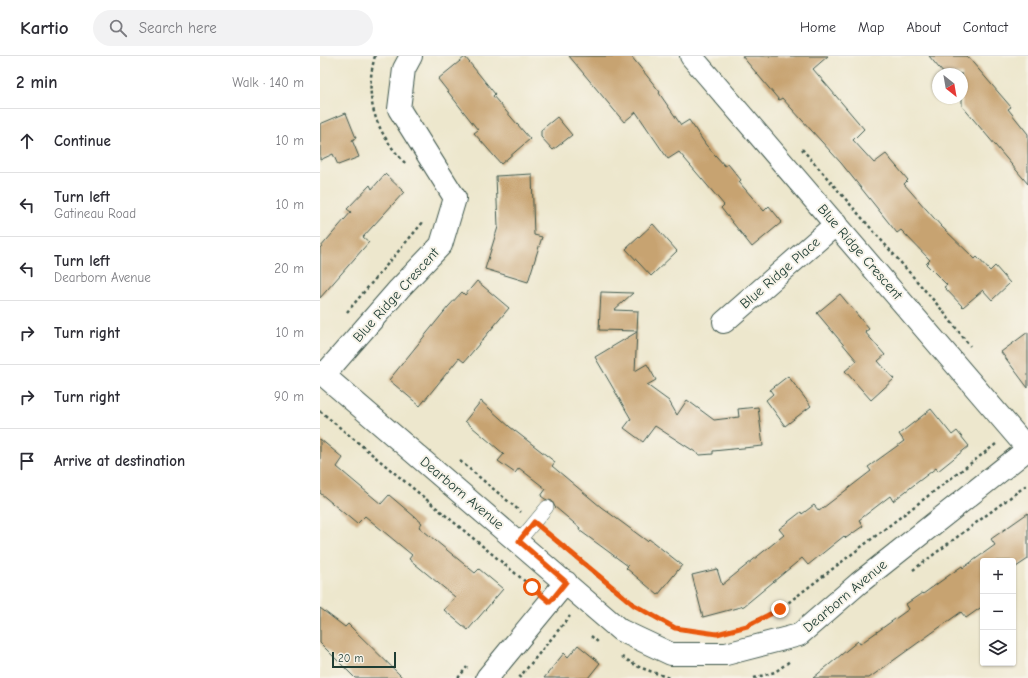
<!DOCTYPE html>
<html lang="en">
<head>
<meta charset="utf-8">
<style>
	body { margin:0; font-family:"Comic Neue",sans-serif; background:#f2f2f3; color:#2b2b33 }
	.controls { position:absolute; right:12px; bottom:12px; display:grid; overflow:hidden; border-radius:4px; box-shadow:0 1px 3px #0004 }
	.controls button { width:36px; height:36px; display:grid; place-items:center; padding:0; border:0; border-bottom:1px solid #e1e1e2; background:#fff; color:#2b2b33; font:20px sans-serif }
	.compass { position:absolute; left:612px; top:12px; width:36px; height:36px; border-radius:50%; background:#fff; box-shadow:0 1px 3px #0004; rotate:149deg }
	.scale { position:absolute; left:12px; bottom:10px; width:64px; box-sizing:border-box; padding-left:4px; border:2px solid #1f3d34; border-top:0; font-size:11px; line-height:14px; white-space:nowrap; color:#1f3d34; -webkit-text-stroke:3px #f7f3e8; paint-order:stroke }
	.stop { position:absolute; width:12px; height:12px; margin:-9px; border:3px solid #ea580c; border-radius:50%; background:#fff }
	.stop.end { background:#ea580c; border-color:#fff; box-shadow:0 1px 4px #0008 }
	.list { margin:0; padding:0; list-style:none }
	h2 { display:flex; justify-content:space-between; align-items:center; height:52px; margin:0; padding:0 16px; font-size:17px }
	h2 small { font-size:13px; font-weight:400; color:#7c7c81 }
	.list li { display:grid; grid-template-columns:26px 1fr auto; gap:12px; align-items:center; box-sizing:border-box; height:64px; padding:0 16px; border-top:1px solid #e1e1e2 }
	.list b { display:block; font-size:15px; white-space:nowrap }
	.list p { margin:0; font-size:13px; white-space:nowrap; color:#7c7c81 }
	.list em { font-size:13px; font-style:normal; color:#7c7c81 }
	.icon { flex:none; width:22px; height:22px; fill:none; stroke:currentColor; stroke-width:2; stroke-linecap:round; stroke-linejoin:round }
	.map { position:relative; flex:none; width:708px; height:622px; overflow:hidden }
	header { display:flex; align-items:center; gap:24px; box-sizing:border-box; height:56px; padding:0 20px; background:#fff; border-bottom:1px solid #e1e1e2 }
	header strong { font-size:19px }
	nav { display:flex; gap:22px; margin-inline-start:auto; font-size:14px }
	.search { width:280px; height:36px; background:#f2f2f3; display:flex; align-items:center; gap:10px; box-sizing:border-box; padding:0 14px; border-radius:22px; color:#7c7c81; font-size:15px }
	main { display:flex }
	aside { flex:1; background:#fff }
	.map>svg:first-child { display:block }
	.building { fill:#c7a371 }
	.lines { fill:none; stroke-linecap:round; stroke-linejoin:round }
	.service-casing { stroke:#3e564b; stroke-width:14 }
	.minor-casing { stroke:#3e564b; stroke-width:24 }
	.path { stroke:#3e564b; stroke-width:2.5; stroke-dasharray:3 3; stroke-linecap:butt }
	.service { stroke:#fff; stroke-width:13 }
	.minor { stroke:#fff; stroke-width:22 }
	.route { stroke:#ea580c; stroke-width:5 }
	.labels { text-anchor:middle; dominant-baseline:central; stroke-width:4; stroke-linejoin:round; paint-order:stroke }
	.street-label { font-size:14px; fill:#1f3d34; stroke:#f7f3e8 }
</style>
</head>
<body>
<header>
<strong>Kartio</strong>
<div class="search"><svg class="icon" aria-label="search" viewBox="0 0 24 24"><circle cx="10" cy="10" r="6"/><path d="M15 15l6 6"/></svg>Search here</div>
<nav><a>Home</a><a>Map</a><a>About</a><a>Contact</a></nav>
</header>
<main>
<aside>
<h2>2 min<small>Walk · 140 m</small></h2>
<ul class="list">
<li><svg class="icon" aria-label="ahead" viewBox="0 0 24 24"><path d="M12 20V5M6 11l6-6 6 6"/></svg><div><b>Continue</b></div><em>10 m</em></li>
<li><svg class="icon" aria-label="left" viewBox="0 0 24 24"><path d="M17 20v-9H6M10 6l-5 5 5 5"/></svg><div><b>Turn left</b><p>Gatineau Road</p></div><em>10 m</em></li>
<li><svg class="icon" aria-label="left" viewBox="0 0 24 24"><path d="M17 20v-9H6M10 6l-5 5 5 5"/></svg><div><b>Turn left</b><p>Dearborn Avenue</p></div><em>20 m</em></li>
<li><svg class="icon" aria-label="right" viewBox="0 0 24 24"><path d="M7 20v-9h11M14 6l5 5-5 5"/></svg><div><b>Turn right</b></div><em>10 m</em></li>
<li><svg class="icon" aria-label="right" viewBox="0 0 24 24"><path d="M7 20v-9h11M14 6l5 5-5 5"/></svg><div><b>Turn right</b></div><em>90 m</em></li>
<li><svg class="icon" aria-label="arrive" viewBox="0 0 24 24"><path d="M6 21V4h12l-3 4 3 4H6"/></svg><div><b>Arrive at destination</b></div></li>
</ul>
</aside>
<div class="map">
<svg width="708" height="622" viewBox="0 0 708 622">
	<rect width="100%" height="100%" fill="#f7f3e8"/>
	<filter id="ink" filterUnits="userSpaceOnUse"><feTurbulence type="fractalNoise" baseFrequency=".025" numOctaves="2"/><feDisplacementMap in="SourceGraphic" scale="8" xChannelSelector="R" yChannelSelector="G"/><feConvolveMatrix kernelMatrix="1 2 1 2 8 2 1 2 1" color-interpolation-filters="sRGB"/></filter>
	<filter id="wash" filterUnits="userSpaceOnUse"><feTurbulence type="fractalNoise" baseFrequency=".012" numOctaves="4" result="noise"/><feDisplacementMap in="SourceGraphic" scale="16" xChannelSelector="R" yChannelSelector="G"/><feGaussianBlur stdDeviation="0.9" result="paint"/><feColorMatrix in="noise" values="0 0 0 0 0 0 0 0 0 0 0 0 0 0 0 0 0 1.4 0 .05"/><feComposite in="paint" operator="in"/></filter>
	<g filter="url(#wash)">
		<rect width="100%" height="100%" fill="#ede7cd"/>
		<g id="blocks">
			<g class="building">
				<polygon points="249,0 311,0 340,36 339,37 361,69 369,64 386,89 405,110 408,108 421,124 419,126 444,155 449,150 462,166 432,191 401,152 404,149 359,96 348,103 316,56 304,66"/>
				<polygon points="422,0 508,0 493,13 544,73 533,84 554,107 566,98 588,124 584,128 621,170 655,203 657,201 670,215 675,210 690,227 672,244 663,234 643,251 624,231 627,229 606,208 610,204 581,174 577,177 521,107 462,42 459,44"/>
				<polygon points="609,0 647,0 691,51 688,53 708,78 708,128 642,50 642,18 624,18"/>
				<polygon points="145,1 175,38 173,40 210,83 181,108 154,77 158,74 118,23"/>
				<polygon points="26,57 36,82 32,84 39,101 18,109 13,98 0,104 0,68"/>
				<polygon points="237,61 252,79 233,94 221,81 221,74"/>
				<polygon points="65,118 84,136 43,181 49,186 0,242 0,192 31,156 27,153 50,129 52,133"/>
				<polygon points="212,118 214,179 222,181 208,226 165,213 178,171 176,120"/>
				<polygon points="333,168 357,195 331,220 306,193"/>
				<polygon points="157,225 189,252 144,306 139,302 100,350 69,324 128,251 142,236 145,239"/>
				<polygon points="281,236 313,237 294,254 318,255 317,275 279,274"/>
				<polygon points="520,238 549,273 545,276 565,299 558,305 574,323 551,344 525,315 537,305 497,257"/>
				<polygon points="317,276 315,315 327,308 336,324 327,329 349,345 357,359 367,344 394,364 419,361 418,353 438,351 443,390 393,395 393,398 380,399 335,370 323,386 304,372 311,363 275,301"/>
				<polygon points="708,276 708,332 681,296"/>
				<polygon points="468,320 491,350 465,370 446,344 453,338 450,334"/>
				<polygon points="161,345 190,371 235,406 232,410 281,451 327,485 329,483 362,509 338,539 306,512 308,510 259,474 260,472 235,451 232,445 225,443 221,440 226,433 199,412 195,417 178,405 184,398 145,365"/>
				<polygon points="611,353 632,379 637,375 649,390 618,415 616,412 573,445 570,440 539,464 543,470 526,482 524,480 488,509 482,502 424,550 383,561 372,519 397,513 402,529 464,479 459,473 481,456 482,458 494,449 499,455 551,415 548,411 584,385 579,378"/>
				<polygon points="0,383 23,402 17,411 61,448 69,439 102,467 99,471 133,499 155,517 159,513 183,533 148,574 124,554 135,541 89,503 92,499 45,460 37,468 0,437"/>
				<polygon points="708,457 708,503 693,513 693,505 663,505 663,550 646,562 641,556 549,622 493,622 538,585 540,588 589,553 586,548 602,537 603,538 642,510 643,512 675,489 671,483"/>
				<polygon points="0,552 25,571 28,568 83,622 35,622 0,587"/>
				<polygon points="258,589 280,607 268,622 224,622 244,597 248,601"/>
			</g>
		</g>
	</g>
	<g filter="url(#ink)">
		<use href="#blocks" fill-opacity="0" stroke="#3e564b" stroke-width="1"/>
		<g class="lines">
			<defs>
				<polyline id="service" points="199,485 227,451"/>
				<g id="minor">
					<polyline points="371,0 708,393"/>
					<polyline points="404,266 516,168"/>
					<polyline points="0,316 300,574 351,598 406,598 479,579 539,527 708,393"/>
					<polyline points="4,319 79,233 121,189 135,142 79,53 84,13 91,0"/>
					<polyline points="167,622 246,526"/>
				</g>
			</defs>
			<use href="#service" class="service-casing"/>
			<use href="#minor" class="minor-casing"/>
			<g class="path">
				<path d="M 55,0 C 43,43 56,77 86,108"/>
				<polyline points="482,93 622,254 650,290"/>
				<polyline points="27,256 104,165"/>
				<polyline points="0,355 213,532"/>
				<polyline points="140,405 201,456"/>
				<polyline points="227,477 314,549 355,572 374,575"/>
				<polyline points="593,514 708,428"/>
				<polyline points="432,567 460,553 676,388"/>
				<polyline points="271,580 279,587"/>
				<polyline points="302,601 319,611 349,622"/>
				<polyline points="138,622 147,611"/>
				<polyline points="199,622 250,560"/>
				<polyline points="434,622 455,616 470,605"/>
			</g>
			<use href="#service" class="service"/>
			<use href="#minor" class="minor"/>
		</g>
	</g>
	<g class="lines" filter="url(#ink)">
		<polyline class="route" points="212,531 230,546 246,526 199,485 214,466 314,549 355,572 397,578 427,570 460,553"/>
	</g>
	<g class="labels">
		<g class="street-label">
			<text transform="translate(540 196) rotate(49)">Blue Ridge Crescent</text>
			<text transform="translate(460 217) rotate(-41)">Blue Ridge Place</text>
			<text transform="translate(76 239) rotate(-48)">Blue Ridge Crescent</text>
			<text transform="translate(142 437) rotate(40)">Dearborn Avenue</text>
			<text transform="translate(525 540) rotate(-40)">Dearborn Avenue</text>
		</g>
	</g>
</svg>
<div class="controls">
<button>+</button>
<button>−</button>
<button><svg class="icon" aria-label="layers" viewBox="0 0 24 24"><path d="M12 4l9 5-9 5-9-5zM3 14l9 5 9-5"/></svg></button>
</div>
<svg class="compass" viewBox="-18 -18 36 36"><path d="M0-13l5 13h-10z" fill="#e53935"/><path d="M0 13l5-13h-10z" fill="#7c7c81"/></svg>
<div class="scale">20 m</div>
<div class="stop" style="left:212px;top:531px"></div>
<div class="stop end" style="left:460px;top:553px"></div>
</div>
</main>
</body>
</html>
